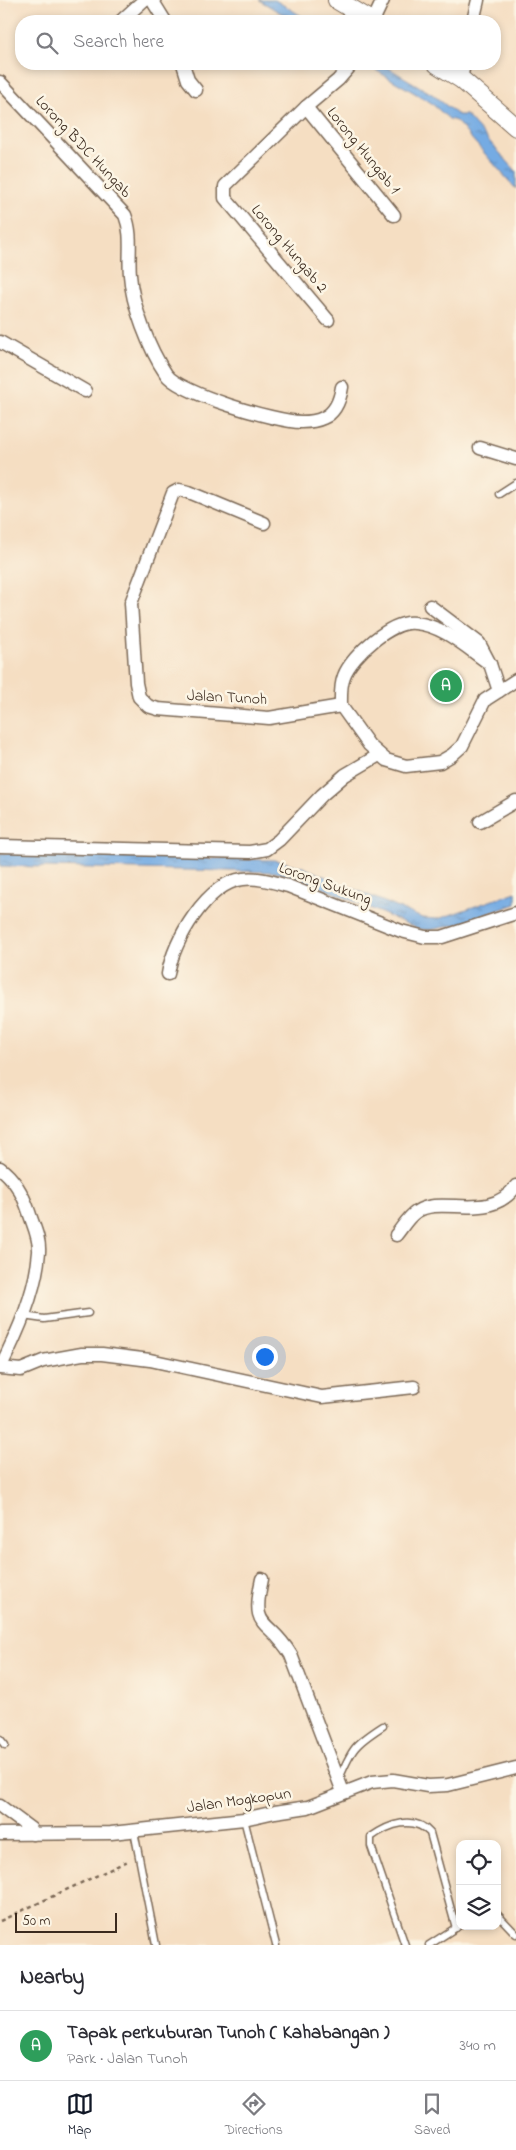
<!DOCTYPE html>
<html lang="en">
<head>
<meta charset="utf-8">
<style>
	body { margin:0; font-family:"Indie Flower",sans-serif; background:#f7f7f7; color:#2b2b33 }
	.controls { position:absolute; right:15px; bottom:15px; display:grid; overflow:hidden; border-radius:10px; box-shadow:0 2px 8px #0003 }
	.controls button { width:45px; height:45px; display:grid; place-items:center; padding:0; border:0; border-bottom:1px solid #e1e1e2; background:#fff; color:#2b2b33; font:25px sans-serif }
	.scale { position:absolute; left:15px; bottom:12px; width:102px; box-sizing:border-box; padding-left:5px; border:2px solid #3b2a1e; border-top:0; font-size:14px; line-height:18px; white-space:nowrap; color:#3b2a1e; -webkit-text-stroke:4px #fcf5e5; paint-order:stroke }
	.you { position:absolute; left:264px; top:1356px; width:18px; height:18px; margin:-12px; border:4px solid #fff; border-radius:50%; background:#1a73e8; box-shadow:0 0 0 8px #1a73e833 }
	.badge { display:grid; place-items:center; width:32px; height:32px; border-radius:50%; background:#111827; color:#fff; font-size:16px; font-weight:700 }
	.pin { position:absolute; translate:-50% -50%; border:2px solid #fff; box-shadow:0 1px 5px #0006 }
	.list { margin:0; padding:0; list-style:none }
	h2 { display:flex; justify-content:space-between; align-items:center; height:65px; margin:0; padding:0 20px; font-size:21px }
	h2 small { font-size:16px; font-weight:400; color:#7c7c81 }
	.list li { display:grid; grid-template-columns:32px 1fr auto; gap:15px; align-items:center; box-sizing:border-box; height:70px; padding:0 20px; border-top:1px solid #e1e1e2 }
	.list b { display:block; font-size:19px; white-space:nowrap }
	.list p { margin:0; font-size:16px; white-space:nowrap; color:#7c7c81 }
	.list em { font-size:16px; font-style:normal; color:#7c7c81 }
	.icon { flex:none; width:28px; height:28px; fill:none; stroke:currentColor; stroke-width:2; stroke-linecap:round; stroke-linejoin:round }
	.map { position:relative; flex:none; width:516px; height:1945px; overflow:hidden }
	.search { position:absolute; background:#fff; box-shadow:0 2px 8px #0003; left:15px; right:15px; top:15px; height:55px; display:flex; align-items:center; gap:12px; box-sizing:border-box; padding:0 18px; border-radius:20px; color:#7c7c81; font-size:19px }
	.sheet { height:135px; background:#fff }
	nav { display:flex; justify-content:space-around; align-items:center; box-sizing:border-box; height:70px; border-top:1px solid #e1e1e2; background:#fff; font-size:14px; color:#7c7c81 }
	nav a { display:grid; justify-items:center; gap:2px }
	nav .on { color:#111827 }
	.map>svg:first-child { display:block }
	.water { fill:url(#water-ripples); stroke:#586a80 }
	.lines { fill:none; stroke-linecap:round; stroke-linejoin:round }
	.lane-casing { stroke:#7c6957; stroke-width:9 }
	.street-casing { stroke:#7c6957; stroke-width:15 }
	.secondary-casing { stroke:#7c6957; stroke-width:20 }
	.path { stroke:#7c6957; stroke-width:2.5; stroke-dasharray:4 4; stroke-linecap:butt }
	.lane { stroke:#fff; stroke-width:6 }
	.street { stroke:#fff; stroke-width:12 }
	.secondary { stroke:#fff; stroke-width:18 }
	.labels { text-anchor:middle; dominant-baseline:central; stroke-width:5; stroke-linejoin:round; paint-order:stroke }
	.street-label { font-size:16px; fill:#3b2a1e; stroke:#fcf5e5 }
</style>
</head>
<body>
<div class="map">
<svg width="516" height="1945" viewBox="0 0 516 1945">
	<defs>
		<pattern id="water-ripples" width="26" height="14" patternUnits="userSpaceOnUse" patternTransform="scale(1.25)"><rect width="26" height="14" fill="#75abe3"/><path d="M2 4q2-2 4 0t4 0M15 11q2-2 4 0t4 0" fill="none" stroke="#618bb7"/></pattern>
	</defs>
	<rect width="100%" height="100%" fill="#fcf5e5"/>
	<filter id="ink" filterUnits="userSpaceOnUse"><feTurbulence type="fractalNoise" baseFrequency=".02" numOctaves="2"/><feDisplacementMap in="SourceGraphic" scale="10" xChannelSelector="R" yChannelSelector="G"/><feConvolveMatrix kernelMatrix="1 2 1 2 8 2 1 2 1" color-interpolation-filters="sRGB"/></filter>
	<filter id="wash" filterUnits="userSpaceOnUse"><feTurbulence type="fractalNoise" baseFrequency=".0096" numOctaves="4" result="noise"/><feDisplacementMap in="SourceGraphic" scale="20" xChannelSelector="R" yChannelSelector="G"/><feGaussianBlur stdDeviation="1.12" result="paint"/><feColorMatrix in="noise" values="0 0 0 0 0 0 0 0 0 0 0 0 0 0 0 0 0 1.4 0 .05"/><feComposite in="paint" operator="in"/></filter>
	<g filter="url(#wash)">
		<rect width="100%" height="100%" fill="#f5dec2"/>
		<g class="water">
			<polygon points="259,0 275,0 310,21 294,21"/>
			<polygon points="365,64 382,64 432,94 458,115 466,115 516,171 516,189 456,121 449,119 430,102"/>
			<polygon points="0,853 275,860 303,867 422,918 438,919 516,892 516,904 455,925 430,930 419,929 299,878 275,872 0,866"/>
		</g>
	</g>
	<g filter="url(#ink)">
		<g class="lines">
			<defs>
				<g id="lane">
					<polyline points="499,494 516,483"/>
					<polyline points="23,1316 44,1319 88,1313"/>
					<polyline points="0,1739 5,1745"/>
					<path d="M 339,1779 C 352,1748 355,1744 383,1726"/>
					<polyline points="244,1819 276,1945"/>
					<polyline points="134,1831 156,1945"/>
					<polyline points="497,1914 516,1934"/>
					<path d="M 405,1945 L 371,1846 L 371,1837 C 389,1824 414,1815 430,1833 L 456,1928"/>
					<polyline points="429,1945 460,1925"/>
				</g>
				<g id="street">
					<polyline points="152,0 165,21"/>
					<polyline points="121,21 144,0"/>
					<polyline points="373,21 383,0"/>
					<polyline points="473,21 478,0"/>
					<polyline points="183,64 188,80 196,90"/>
					<polyline points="461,79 464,64"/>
					<path d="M 0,82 L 125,215 C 133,235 128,254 130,275 C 132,305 149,349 166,374 C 178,393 277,422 301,422 C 307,422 317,421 323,418 C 335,413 340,400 342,387"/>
					<polyline points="306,107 394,215"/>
					<polyline points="328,320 225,198 225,186 306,107 338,80 352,64"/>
					<polyline points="0,342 85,391"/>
					<polyline points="480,448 516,459"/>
					<polyline points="264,523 189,492 179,490 173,493 131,603 136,683 139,697 148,706 158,709 269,718 341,706 369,745 386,760 406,766 440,762 452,755 462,746 485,700 516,680"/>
					<polyline points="430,606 479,643 490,664 499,691"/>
					<path d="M 341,706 C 341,695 340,686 344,676 C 352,655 392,620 415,623 C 443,625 468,649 490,664"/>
					<polyline points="480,822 516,801"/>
					<polyline points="0,846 250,852 267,849 279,840 322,795 345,775 379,755"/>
					<path d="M 168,974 C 173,941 207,883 243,879 C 258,877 273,882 288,886 L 401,931 L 425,937 L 442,937 L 516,913"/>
					<path d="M 0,1168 C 15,1179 23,1194 29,1212 C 33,1225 40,1238 39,1252 C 36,1292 18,1332 0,1368"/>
					<path d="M 396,1235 C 402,1228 408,1217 416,1212 C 441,1194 489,1224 516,1186"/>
					<polyline points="0,1368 21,1370 43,1361 82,1354 102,1354 150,1360 322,1397 414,1387"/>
					<path d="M 262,1579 C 250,1633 268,1616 291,1655 L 343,1792"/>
					<polyline points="0,1806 31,1829 33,1834"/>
					<polyline points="0,1834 111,1833 244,1819 275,1812 308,1807 372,1782 393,1780 428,1786 448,1785 516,1768"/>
				</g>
				<g id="secondary">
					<polyline points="337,0 372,21"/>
					<polyline points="437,64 461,79 516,127"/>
				</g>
			</defs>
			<use href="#lane" class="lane-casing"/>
			<use href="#street" class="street-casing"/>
			<use href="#secondary" class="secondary-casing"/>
			<polyline class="path" points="0,1921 130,1860"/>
			<use href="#lane" class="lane"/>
			<use href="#street" class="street"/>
			<use href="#secondary" class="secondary"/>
		</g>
	</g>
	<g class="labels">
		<g class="street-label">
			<text transform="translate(83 147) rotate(47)">Lorong BDC Hungab</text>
			<text transform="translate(363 151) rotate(51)">Lorong Hungab 1</text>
			<text transform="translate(289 249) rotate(50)">Lorong Hungab 2</text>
			<text transform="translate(227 698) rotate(3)">Jalan Tunoh</text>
			<text transform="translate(325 884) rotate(20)">Lorong Sukung</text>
			<text transform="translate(239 1801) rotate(-8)">Jalan Mogkopun</text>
		</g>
	</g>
</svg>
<div class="controls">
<button><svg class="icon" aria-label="locate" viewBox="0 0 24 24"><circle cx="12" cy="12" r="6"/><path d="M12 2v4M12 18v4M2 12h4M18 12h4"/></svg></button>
<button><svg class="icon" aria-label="layers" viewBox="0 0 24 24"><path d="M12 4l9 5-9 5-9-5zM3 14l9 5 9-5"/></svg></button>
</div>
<div class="scale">50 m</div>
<div class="you"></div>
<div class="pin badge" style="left:446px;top:686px;background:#2e9e5b">A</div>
<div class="search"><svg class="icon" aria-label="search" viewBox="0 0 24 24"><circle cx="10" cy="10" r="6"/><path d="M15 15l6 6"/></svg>Search here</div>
</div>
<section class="sheet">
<h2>Nearby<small></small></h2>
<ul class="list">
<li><span class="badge" style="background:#2e9e5b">A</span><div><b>Tapak perkuburan Tunoh ( Kahabangan )</b><p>Park · Jalan Tunoh</p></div><em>340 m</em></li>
</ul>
</section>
<nav>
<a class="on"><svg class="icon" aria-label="map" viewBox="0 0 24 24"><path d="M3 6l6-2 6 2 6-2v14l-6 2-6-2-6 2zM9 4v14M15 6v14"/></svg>Map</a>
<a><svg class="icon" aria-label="directions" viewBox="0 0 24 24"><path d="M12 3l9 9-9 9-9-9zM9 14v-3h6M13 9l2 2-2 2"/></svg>Directions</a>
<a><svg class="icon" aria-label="saved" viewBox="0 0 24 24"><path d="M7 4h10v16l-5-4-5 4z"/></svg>Saved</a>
</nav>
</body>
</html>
